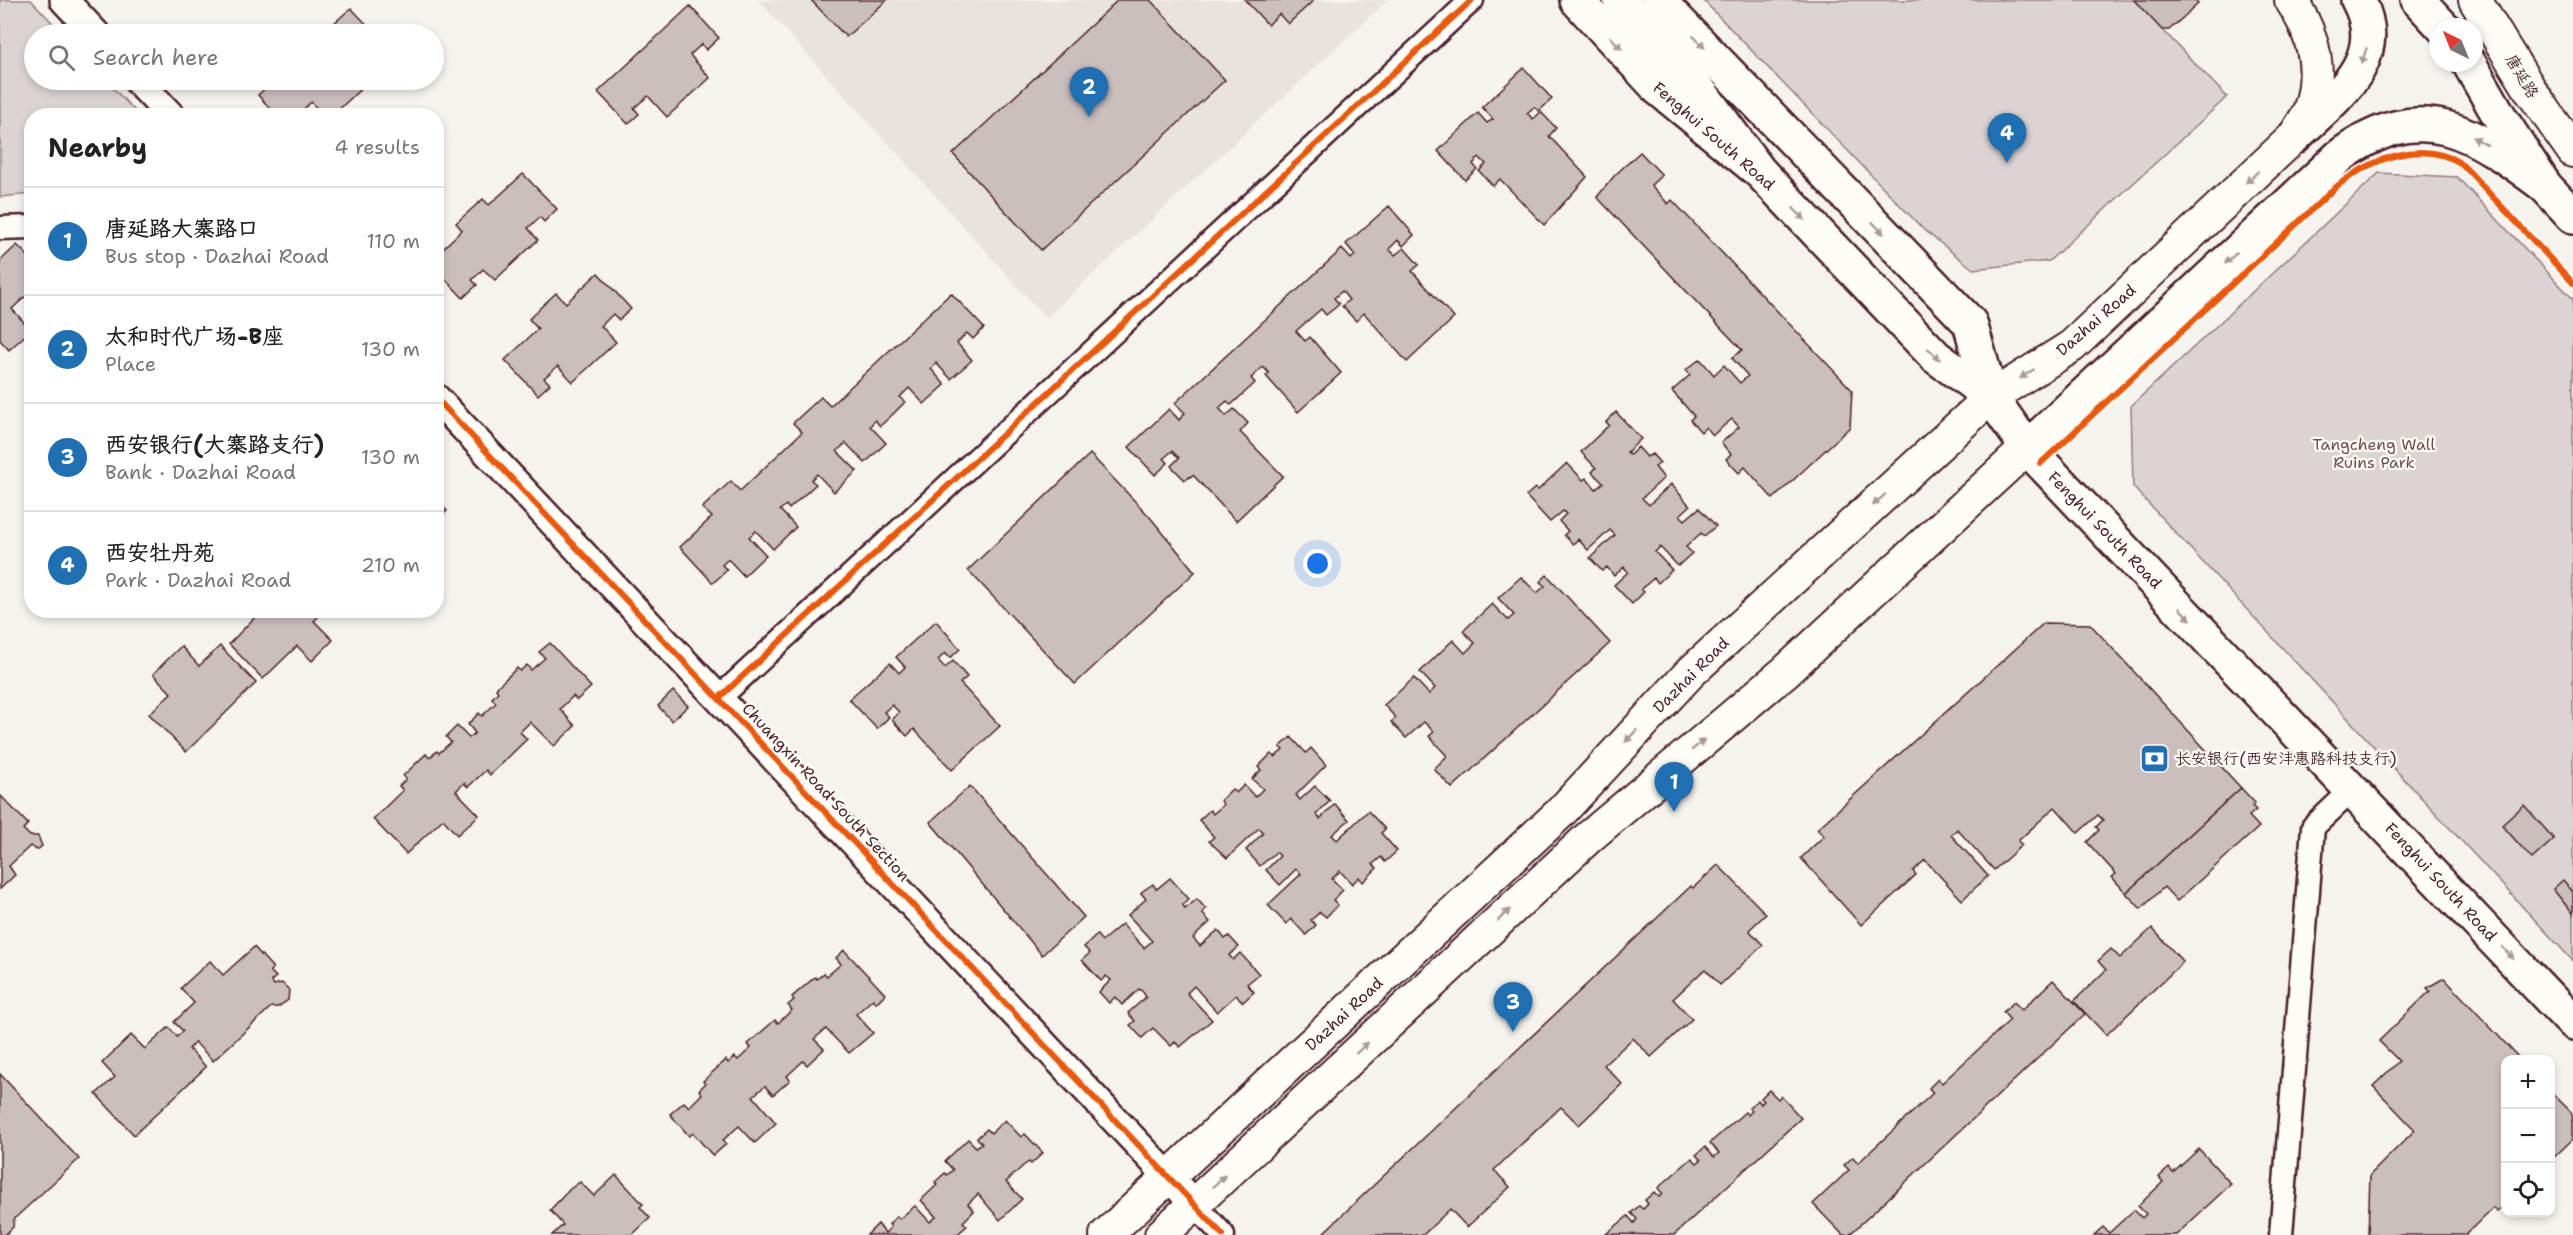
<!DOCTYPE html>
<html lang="en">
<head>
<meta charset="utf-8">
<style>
	body { margin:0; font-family:"Shantell Sans","LXGW WenKai TC",sans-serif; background:#f6f6f6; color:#222 }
	.controls { position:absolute; right:18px; bottom:18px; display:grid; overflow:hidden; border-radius:12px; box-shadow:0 3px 9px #0003 }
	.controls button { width:54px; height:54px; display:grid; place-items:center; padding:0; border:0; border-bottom:2px solid #e0e0e0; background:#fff; color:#222; font:30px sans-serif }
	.compass { position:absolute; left:2429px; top:18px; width:54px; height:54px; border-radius:50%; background:#fff; box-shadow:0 3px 9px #0003; rotate:317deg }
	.you { position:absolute; left:1318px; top:564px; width:21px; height:21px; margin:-15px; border:4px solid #fff; border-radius:50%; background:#1a73e8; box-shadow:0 0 0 9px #1a73e833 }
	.badge { display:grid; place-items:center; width:39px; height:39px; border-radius:50%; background:#1f6fb2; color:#fff; font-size:20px; font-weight:700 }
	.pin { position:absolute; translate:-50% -50px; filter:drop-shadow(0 2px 3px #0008) }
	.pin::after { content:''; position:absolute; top:32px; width:21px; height:18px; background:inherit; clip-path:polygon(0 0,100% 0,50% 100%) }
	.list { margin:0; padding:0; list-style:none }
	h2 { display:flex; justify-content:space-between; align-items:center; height:78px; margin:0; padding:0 24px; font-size:26px }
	h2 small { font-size:20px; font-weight:400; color:#767676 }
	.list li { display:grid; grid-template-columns:39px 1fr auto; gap:18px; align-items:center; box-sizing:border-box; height:108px; padding:0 24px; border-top:2px solid #e0e0e0 }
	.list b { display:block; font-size:22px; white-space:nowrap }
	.list p { margin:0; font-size:20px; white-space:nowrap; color:#767676 }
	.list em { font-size:20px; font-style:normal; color:#767676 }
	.icon { flex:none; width:33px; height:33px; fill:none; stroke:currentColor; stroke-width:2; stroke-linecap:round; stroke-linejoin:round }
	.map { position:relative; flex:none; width:2573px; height:1235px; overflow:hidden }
	.search { position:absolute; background:#fff; box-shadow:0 3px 9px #0003; left:24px; top:24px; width:420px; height:66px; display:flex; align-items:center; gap:15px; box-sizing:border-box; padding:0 21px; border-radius:33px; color:#767676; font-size:22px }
	.panel { position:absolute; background:#fff; box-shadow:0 3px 9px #0003; left:24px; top:108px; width:420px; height:510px; border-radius:24px }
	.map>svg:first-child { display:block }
	.built { fill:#e9e3e0 }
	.green { fill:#dcd4d2; stroke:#937a7e; stroke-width:1.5 }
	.building { fill:#cbbfbe; stroke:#4a1f2b; stroke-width:1.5 }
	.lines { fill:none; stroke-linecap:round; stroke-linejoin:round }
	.minor-casing { stroke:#4a1f2b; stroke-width:27 }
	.tertiary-casing { stroke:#4a1f2b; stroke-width:32 }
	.secondary-casing { stroke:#4a1f2b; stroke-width:36 }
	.primary-casing { stroke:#4a1f2b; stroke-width:38 }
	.trunk-casing { stroke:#4a1f2b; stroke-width:38 }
	.minor { stroke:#fdfcf7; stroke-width:22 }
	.tertiary { stroke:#fdfcf7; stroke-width:27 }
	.secondary { stroke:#fdfcf7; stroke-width:32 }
	.primary { stroke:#fdfcf7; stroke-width:33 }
	.trunk { stroke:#fdfcf7; stroke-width:33 }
	.cycleway-casing { stroke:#fdfcf7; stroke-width:10 }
	.cycleway { stroke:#e8590c; stroke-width:6 }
	.oneway { fill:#ac999b }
	.labels { text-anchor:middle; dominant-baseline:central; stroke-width:4.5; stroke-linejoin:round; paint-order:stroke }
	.street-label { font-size:16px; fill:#4a1f2b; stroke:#fdfcf7 }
	.park-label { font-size:16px; fill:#6e4c55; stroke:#fdfcf7 }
	.poi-label { font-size:16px; fill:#4a1f2b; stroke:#fdfcf7; text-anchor:start }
</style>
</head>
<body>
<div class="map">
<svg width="2573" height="1235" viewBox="0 0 2573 1235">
	<rect width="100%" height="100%" fill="#f6f3ef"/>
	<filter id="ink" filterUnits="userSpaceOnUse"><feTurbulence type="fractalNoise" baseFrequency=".0167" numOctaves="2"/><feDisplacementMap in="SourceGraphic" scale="12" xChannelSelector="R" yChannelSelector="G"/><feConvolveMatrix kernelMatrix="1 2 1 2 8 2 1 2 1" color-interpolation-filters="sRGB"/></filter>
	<g filter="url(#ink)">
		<polygon class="built" points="758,0 1388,0 1046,318"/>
		<g class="green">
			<polygon points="0,0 31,0 63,34 34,34 34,80 105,80 139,115 32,116 31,194 0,197"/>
			<polygon points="1703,0 2134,0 2227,97 2049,261 1973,269 1923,229"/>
			<polygon points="2379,173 2457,177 2573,299 2573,961 2133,487 2131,406"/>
		</g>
		<g class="building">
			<polygon points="811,0 887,0 846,37"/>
			<polygon points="1118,0 1150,0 1225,80 1041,250 953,154"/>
			<polygon points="1245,0 1314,0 1288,24 1279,14 1268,25"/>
			<polygon points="2134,0 2194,0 2198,4 2169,30 2162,30"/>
			<polygon points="690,6 719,38 706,50 702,44 690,55 710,78 667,117 648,96 634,108 639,114 628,124 598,92"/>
			<polygon points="351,8 376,34 322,34"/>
			<polygon points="1524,68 1552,99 1539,111 1534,107 1527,113 1533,119 1541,112 1556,128 1549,136 1587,177 1544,225 1500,179 1493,186 1479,171 1486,164 1479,157 1473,164 1477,169 1465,180 1438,151 1478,113 1487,123 1493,119 1482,107"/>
			<polygon points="274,80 370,80 332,116 324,116 311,102 299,114 300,116 277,116 258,95"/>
			<polygon points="1640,152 1662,175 1651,185 1668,204 1672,200 1852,390 1850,427 1773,499 1745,467 1739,473 1726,459 1731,454 1721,443 1739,427 1732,419 1713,435 1706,427 1701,432 1690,420 1694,416 1672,391 1690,375 1686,370 1700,359 1714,375 1724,365 1740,383 1748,376 1732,358 1742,350 1597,197 1615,175"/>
			<polygon points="523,174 557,209 544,222 540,217 528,228 538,240 495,280 483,269 472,280 477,285 463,298 436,269 436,255 462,230 456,223 483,199 489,205"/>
			<polygon points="1389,206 1414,235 1403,246 1398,240 1389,249 1395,255 1404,248 1419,265 1412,271 1454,318 1407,362 1364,313 1356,321 1342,306 1349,300 1342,291 1334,298 1339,304 1336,307 1326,315 1321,309 1296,331 1305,341 1310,337 1341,373 1298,412 1266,376 1269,373 1263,367 1251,378 1255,383 1231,405 1227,401 1219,408 1226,416 1234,409 1248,423 1240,432 1283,476 1236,521 1193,475 1185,480 1171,466 1179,458 1172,451 1164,458 1168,463 1155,475 1129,447 1169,409 1179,420 1185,413 1175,403 1342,249 1351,259 1355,255 1346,244"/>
			<polygon points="17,245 28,256 32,253 32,290 12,309 31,330 9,350 0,340 0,261"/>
			<polygon points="598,273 631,309 619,320 613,314 601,326 616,342 573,382 558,366 544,378 550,384 538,395 505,360 538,329 529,319 542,306 556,293 566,303"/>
			<polygon points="951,293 984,328 973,339 967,333 957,343 972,360 951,379 936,363 931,369 945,385 924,404 909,388 900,397 905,402 891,416 880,426 875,420 870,426 886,443 865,463 846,443 837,451 857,471 834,492 817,474 811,480 816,484 789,509 786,505 780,510 796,527 773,549 756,531 749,537 766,555 744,576 728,559 722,565 727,570 713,583 680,547 712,517 702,508 731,481 740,491 802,432 793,423 821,397 830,406"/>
			<polygon points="1616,412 1641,439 1627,452 1630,455 1638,447 1647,457 1652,454 1660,463 1655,467 1664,478 1642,498 1649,505 1671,484 1690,506 1680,515 1685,520 1699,508 1716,526 1704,536 1701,533 1686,547 1692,553 1678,566 1660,547 1655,552 1672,570 1658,583 1654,578 1641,589 1644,592 1632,604 1614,585 1628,572 1624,567 1614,576 1607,567 1602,571 1590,558 1615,535 1610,530 1588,550 1578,539 1573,544 1564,535 1568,531 1559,521 1566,514 1563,511 1550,522 1526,496 1535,488 1538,490 1567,463 1583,480 1586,478 1596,489 1603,483 1592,472 1596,468 1581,452 1609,425 1606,422"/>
			<polygon points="1090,454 1149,516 1195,572 1075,684 968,570"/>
			<polygon points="436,500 447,511 436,521"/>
			<polygon points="1547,575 1610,643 1452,788 1434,769 1447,756 1429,736 1434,732 1424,722 1406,738 1391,722 1396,718 1384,705 1414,678 1429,694 1435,688 1420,672 1453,640 1465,653 1475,643 1463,631 1492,604 1508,620 1514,615 1498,598 1521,577 1537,593 1545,586 1540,582"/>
			<polygon points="262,610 325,610 314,621 333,640 312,661 297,646 263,679 229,644"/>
			<polygon points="936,621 960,649 950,658 945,653 938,660 945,668 953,661 967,677 960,683 1000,726 952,770 914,729 907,736 892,720 899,712 892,705 884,712 889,717 877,729 849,699 890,663 899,673 905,667 896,657"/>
			<polygon points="2044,623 2090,624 2241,788 2126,893 2112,877 2116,874 2087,842 2099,830 2096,827 2103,820 2098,815 2078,833 2055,807 2018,841 2022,845 1994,870 1957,829 1951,835 1988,876 1962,900 1925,860 1913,871 1916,875 1861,925 1801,858 1824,836 1817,829"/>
			<polygon points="550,643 591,687 577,700 573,696 560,709 575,726 554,746 530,722 520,732 527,739 490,775 486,770 468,787 464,783 456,791 479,815 457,835 443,819 406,854 373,819 403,790 399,786 406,779 403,776 426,754 429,758 437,751 439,753 451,742 446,737 457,726 469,738 475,733 468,724 479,713 482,716 496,703 492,698 498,692 496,689 498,686 517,668 520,671 527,665 531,670 545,658 539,652"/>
			<polygon points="181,646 199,666 220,646 256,683 186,752 149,714 171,693 153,674"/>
			<polygon points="673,691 688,706 672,721 658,706"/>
			<polygon points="1291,737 1306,753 1311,748 1326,765 1296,795 1300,800 1315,786 1330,801 1316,814 1320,819 1335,804 1349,820 1332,835 1337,840 1368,811 1385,829 1381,833 1397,851 1385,862 1381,857 1373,864 1377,868 1363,882 1359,877 1352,884 1340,871 1332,879 1343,890 1333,900 1338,905 1326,917 1320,912 1311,920 1316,925 1306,935 1291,919 1286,924 1268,905 1301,874 1296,869 1280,885 1266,870 1280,856 1276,852 1260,866 1246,850 1263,833 1259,828 1227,858 1209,841 1214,837 1199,820 1210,810 1213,814 1223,805 1221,800 1232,789 1236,793 1244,785 1255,797 1263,789 1252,779 1261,770 1258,767 1271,754 1275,757 1283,750 1280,747"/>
			<polygon points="970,786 1084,917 1042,955 930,822"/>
			<polygon points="2241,788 2255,803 2252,806 2256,810 2249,816 2259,827 2177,901 2164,887 2141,909 2126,893"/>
			<polygon points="1,796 28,824 23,829 30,836 38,836 42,846 37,850 30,846 9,866 15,875 0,889"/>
			<polygon points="2524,805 2554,839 2532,859 2502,825"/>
			<polygon points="1718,865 1766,914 1749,930 1763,945 1720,985 1705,969 1673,999 1692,1019 1651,1057 1633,1038 1604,1065 1622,1084 1579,1125 1561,1107 1494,1170 1510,1187 1467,1227 1450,1209 1423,1235 1321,1235 1691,886 1693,888"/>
			<polygon points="1170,878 1189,899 1183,905 1185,909 1197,899 1206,909 1202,913 1210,922 1193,938 1200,946 1218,930 1225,939 1229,936 1239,947 1229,955 1233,960 1240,953 1259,974 1247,984 1254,992 1243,1002 1236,995 1217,1012 1194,986 1187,993 1212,1020 1180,1047 1175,1042 1171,1046 1153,1028 1142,1038 1130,1025 1135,1021 1128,1013 1146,997 1143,992 1139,989 1122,1005 1115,997 1109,1003 1099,992 1111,980 1106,976 1101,981 1082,960 1090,953 1084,947 1097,935 1102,941 1122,924 1144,948 1152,941 1128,915 1146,899 1141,893 1144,890 1153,884 1156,889 1158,888"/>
			<polygon points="2563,880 2573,892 2573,914 2553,889"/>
			<polygon points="2152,928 2183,962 2106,1035 2074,1001 2106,970 2098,961 2111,949 2120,958"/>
			<polygon points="254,947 273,968 270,971 276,977 271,981 274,985 282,983 289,990 288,1000 278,1007 271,1007 213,1061 195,1042 189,1049 206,1067 134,1135 96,1094 115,1077 102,1063 131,1035 145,1049 169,1027 177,1037 183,1031 174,1022 194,1003 181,988 184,985 210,961 223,975"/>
			<polygon points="844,950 885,994 876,1003 873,999 856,1014 873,1033 849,1053 826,1029 814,1039 824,1049 807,1065 803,1061 787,1076 790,1080 773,1095 765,1086 753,1096 776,1123 755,1143 739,1126 722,1141 726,1144 713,1156 693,1133 689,1136 670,1114 684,1102 689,1107 702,1094 699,1090 705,1084 703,1081 726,1060 728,1063 735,1057 738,1060 751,1048 748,1044 775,1020 778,1023 792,1010 788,1005 794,1000 792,997 815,977 817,979 824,973 827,976 841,964 836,958"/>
			<polygon points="2444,978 2521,1060 2506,1060 2506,1203 2497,1212 2493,1208 2465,1235 2368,1235 2370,1175 2415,1130 2373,1086 2399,1061 2379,1041 2430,991 2427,988"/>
			<polygon points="2053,980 2085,1014 1849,1235 1843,1235 1813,1204 1849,1170 1844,1165 1853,1157 1858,1163 1933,1093 1929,1088 1938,1079 1942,1083 2010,1020 2003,1012 2014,1002 2022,1010"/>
			<polygon points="0,1074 79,1159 14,1219 13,1227 5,1235 0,1235"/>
			<polygon points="1769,1090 1778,1099 1781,1096 1801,1118 1674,1235 1606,1234 1628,1216 1634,1223 1637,1219 1631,1213 1639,1206 1643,1209 1648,1204 1645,1200 1654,1192 1659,1197 1663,1194 1658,1188 1692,1158 1697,1163 1701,1160 1696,1155 1705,1147 1714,1157 1719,1153 1710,1143 1745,1112 1748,1115 1752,1111 1749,1108 1758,1100 1761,1104 1764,1101 1761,1098"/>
			<polygon points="2550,1091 2571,1112 2573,1119 2573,1139 2550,1161"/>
			<polygon points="1005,1120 1021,1137 1025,1134 1043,1153 1031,1164 1029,1162 1023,1166 1006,1182 1022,1199 1000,1220 978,1194 968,1204 974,1211 963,1222 967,1226 956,1235 867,1235 878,1224 885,1233 891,1227 889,1224 897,1216 899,1219 915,1206 930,1222 936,1217 921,1200 937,1185 935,1182 945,1173 947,1175 953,1170 945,1161 968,1139 976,1147 982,1143 977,1138 987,1129 991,1133"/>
			<polygon points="2199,1149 2231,1184 2176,1235 2094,1235 2103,1227 2109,1233 2134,1210 2142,1218 2146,1214 2138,1206 2163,1182 2159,1177 2169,1168 2173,1173"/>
			<polygon points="616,1175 643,1204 640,1207 650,1218 632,1235 552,1235 563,1225 550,1210 570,1189 580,1182 594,1196"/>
		</g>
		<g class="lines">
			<defs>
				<g id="minor">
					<polyline points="0,228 32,227"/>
					<polyline points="719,698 1472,0"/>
					<polyline points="1194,1204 1223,1235"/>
					<polyline points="2281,1235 2313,827 2353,789"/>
				</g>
				<g id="tertiary">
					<polyline points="64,0 96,34"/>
					<polyline points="137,80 171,116"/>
					<polyline points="436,398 1194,1204"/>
				</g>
				<g id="secondary">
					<polyline points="2475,0 2531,91 2573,151"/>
					<path d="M 1106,1235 L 1560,813 L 1690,673 L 1991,397 L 2072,346 L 2294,137 C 2299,128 2307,118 2310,108 C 2323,69 2313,33 2291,0"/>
					<polyline points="1161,1235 1588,838 1786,671 2027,448"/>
				</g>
				<g id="primary">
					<polyline points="1577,0 1659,89 1759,171 1936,357 1991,397 2027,448 2573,1023"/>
					<polyline points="1658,0 1970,323 1991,397"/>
					<polyline points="2418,0 2443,27"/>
					<polyline points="2469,63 2501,119 2545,186 2573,216"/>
					<path d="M 2027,448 L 2340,156 C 2423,95 2474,133 2545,186"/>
				</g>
				<g id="trunk">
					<polyline points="1620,0 1687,74 1759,171"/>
					<path d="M 2294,137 C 2333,99 2391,61 2358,0"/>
				</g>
			</defs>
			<use href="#minor" class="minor-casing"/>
			<use href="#tertiary" class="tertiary-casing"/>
			<use href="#secondary" class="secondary-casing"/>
			<use href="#primary" class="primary-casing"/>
			<use href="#trunk" class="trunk-casing"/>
			<use href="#minor" class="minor"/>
			<use href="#tertiary" class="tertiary"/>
			<use href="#secondary" class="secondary"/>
			<use href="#primary" class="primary"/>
			<use href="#trunk" class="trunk"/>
			<defs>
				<g id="cycleway">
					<polyline points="436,398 1223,1235"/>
					<path d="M 2041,463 L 2336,187 C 2371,159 2421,138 2462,164 L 2573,283"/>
					<polyline points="719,698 1472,0"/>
				</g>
			</defs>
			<use href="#cycleway" class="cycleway-casing"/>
			<use href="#cycleway" class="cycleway"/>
		</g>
		<defs><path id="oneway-solid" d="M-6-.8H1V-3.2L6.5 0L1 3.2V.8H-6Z" transform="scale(1.5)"/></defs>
		<g class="oneway">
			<use href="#oneway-solid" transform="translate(1699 42) rotate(46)"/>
			<use href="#oneway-solid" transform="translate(1616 43) rotate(48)"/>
			<use href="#oneway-solid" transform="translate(2364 56) rotate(108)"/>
			<use href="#oneway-solid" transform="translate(2480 141) rotate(-152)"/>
			<use href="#oneway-solid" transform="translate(2252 177) rotate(137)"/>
			<use href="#oneway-solid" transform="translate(1799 214) rotate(46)"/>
			<use href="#oneway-solid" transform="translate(1878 228) rotate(46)"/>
			<use href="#oneway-solid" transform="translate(2231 258) rotate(137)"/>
			<use href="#oneway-solid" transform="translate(1934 354) rotate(43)"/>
			<use href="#oneway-solid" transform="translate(2027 374) rotate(147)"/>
			<use href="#oneway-solid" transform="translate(1879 500) rotate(138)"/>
			<use href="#oneway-solid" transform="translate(2185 614) rotate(46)"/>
			<use href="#oneway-solid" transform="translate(1631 736) rotate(133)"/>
			<use href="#oneway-solid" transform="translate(1698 745) rotate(-40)"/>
			<use href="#oneway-solid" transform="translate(1504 915) rotate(-43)"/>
			<use href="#oneway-solid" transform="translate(2508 953) rotate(47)"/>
			<use href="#oneway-solid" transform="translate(1362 1048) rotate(-43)"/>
			<use href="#oneway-solid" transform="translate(1219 1181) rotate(-43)"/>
		</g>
	</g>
	<defs>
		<symbol id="bank-square" viewBox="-11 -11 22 22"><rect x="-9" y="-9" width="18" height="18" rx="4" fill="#1f6fb2" stroke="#fdfcf7"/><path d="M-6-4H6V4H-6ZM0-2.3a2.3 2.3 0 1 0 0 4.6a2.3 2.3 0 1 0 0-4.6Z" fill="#fff"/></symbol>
	</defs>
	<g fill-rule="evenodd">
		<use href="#bank-square" x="2138" y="742" width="33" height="33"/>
	</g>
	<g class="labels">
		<g class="street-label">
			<text transform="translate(2522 76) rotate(59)">唐延路</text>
			<text transform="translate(1714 136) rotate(41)">Fenghui South Road</text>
			<text transform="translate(2096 320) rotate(-41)">Dazhai Road</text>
			<text transform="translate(2105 530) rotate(46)">Fenghui South Road</text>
			<text transform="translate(1691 675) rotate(-45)">Dazhai Road</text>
			<text transform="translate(826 792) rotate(47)">Chuangxin Road South Section</text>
			<text transform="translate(2441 882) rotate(47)">Fenghui South Road</text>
			<text transform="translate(1344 1014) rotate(-43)">Dazhai Road</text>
		</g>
		<g class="park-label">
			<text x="2374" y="444">Tangcheng Wall<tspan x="2374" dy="18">Ruins Park</tspan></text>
		</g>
		<g class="poi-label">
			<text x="2175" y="758">长安银行(西安沣惠路科技支行)</text>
		</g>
	</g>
</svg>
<div class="controls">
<button>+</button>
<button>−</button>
<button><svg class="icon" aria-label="locate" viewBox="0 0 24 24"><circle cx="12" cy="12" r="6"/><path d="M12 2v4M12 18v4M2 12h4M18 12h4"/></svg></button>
</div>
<svg class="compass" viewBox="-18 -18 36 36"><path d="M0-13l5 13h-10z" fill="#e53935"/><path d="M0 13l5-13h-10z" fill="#767676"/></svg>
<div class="you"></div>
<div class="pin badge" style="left:1674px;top:812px">1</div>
<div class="pin badge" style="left:1089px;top:117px">2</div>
<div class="pin badge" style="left:1513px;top:1032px">3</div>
<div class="pin badge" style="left:2007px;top:163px">4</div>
<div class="search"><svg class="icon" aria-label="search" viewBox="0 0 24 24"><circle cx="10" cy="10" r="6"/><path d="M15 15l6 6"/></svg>Search here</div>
<section class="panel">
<h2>Nearby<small>4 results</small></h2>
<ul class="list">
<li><span class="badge">1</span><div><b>唐延路大寨路口</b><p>Bus stop · Dazhai Road</p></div><em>110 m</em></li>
<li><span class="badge">2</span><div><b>太和时代广场-B座</b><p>Place</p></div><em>130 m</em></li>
<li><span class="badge">3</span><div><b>西安银行(大寨路支行)</b><p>Bank · Dazhai Road</p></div><em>130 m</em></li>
<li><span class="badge">4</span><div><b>西安牡丹苑</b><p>Park · Dazhai Road</p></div><em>210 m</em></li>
</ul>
</section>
</div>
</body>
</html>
